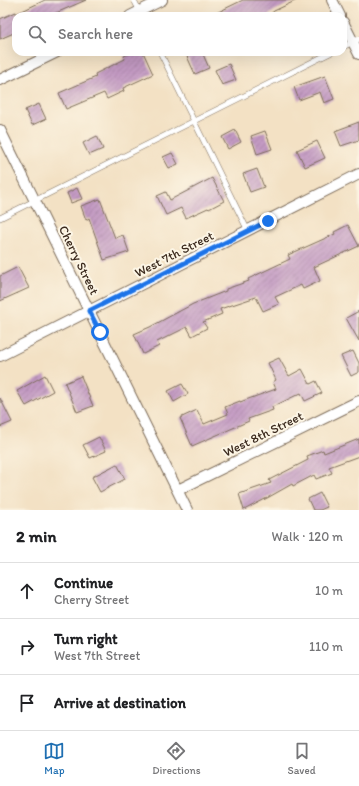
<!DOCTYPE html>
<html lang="en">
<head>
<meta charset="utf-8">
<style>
	body { margin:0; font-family:Itim,sans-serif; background:#f6f6f6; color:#202124 }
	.stop { position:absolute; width:12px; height:12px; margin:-9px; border:3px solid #1a73e8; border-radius:50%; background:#fff }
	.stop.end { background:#1a73e8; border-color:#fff; box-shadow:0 1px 4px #0008 }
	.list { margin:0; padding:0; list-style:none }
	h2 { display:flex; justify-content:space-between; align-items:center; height:52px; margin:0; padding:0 16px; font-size:17px }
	h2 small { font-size:13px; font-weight:400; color:#757577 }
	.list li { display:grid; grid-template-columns:26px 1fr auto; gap:12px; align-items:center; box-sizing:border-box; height:56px; padding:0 16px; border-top:1px solid #e0e0e0 }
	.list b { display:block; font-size:15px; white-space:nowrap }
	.list p { margin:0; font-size:13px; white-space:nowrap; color:#757577 }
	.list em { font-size:13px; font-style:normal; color:#757577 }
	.icon { flex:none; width:22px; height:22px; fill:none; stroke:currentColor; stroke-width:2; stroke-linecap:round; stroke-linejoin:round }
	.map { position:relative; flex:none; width:359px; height:510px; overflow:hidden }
	.search { position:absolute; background:#fff; box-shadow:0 4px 16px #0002; left:12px; right:12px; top:12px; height:44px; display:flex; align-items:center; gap:10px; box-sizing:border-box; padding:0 14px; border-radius:12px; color:#757577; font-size:15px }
	.sheet { height:220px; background:#fff }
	nav { display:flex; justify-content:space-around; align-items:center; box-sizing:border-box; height:56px; border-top:1px solid #e0e0e0; background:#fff; font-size:11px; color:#757577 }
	nav a { display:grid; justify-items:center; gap:2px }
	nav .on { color:#1f6fb2 }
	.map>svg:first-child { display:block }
	.building { fill:url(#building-hatch) }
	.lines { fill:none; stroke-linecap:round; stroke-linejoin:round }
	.service-casing { stroke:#7b6a58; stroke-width:6 }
	.minor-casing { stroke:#7b6a58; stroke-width:12 }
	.service { stroke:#fff; stroke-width:5 }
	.minor { stroke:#fff; stroke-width:10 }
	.route { stroke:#1a73e8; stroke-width:5 }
	.labels { text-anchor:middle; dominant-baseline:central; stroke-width:4; stroke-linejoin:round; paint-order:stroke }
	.street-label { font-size:13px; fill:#3b2a1e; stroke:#fcf5e5 }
</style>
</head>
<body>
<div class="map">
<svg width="359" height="510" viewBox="0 0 359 510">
	<defs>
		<pattern id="building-hatch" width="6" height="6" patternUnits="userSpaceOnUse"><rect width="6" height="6" fill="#c39ac3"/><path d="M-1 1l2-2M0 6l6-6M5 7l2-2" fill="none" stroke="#a07e9e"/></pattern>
	</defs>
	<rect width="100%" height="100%" fill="#fcf5e5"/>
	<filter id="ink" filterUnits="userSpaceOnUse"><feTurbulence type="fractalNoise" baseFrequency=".025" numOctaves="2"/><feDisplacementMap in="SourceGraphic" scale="8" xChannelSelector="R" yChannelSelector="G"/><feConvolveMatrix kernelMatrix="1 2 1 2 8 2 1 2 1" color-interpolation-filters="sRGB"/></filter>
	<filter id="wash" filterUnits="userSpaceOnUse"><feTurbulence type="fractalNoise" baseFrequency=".012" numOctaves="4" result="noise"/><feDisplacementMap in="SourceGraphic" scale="16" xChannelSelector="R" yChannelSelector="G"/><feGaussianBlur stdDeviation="0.9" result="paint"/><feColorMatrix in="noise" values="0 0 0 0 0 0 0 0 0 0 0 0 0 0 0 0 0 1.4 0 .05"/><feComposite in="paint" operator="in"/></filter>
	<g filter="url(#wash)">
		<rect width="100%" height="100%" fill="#f3e1c4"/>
		<g id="blocks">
			<g class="building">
				<polygon points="45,0 86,0 49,16 16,16 16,32 0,39 0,19 16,12 16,14"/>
				<polygon points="243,0 297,0 274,11 268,16 210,16"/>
				<polygon points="133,52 143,52 153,74 123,88 124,91 107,99 104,93 66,109 59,93 96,77 95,74 125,59 124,56"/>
				<polygon points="185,52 202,52 209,68 195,74"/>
				<polygon points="229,64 236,80 222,85 215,70"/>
				<polygon points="325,76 334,99 324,103 320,92 299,100 294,87"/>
				<polygon points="39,104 46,119 32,125 25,110"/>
				<polygon points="359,122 359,140 341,146 335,131"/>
				<polygon points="235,130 241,142 228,149 222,137"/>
				<polygon points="265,131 272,149 257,154 251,136"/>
				<polygon points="97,136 103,149 89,155 83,143"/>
				<polygon points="317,141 325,158 305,167 297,150"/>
				<polygon points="172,153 178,164 169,168 163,157"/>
				<polygon points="257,169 264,187 250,192 243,174"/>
				<polygon points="212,178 224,201 209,209 208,208 186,218 181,208 166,215 157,196 166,192 170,200"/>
				<polygon points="77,188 82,199 71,203 67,193"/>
				<polygon points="100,199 115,238 123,235 129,252 104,260 89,218 86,220 81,206"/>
				<polygon points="348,225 359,246 314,267 320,281 303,289 301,285 275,297 279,304 263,311 256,297 220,309 222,314 203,322 207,328 192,336 187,327 157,342 159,346 143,354 134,334 150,327 193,304 226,291 226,289 249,281 248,279 290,259 288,255 335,234 334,232"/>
				<polygon points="18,267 29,288 0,301 0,276"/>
				<polygon points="359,311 359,341 346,318"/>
				<polygon points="353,351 359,363 359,372 351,376 341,356"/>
				<polygon points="279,358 289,376 302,369 310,384 316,381 322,393 305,401 301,393 272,407 273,410 248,419 249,421 192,446 180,418 197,410 204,424 228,414 225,407 240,401 240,402 276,389 273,382 276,380 268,363"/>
				<polygon points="45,375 53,391 26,406 17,391"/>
				<polygon points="81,376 93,406 77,412 65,383"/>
				<polygon points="182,384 188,394 174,402 168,391"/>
				<polygon points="0,398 12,422 0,427"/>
				<polygon points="99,437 106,451 90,458 83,445"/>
				<polygon points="359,439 359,456 329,467 332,473 316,479 314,475 293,486 292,484 269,497 244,510 239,494 271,483 269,480 308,460 307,456 323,450 324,453"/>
				<polygon points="117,464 125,479 100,492 92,477"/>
				<polygon points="320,493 327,507 320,510 313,510 308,499"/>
			</g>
		</g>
	</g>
	<g filter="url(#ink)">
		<use href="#blocks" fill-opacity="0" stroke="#7b6a58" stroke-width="1"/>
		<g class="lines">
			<defs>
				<g id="service">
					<polyline points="134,0 142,16"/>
					<polyline points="343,47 359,39"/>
					<polyline points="160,52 248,231"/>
					<polyline points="0,218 332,52"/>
				</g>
				<g id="minor">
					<polyline points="332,0 340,16"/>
					<polyline points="130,16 162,0"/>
					<polyline points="343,22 359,54"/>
					<polyline points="0,80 57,52"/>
					<polyline points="0,130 187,510"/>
					<polyline points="0,356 359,174"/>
					<polyline points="178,490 359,401"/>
				</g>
			</defs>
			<use href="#service" class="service-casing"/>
			<use href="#minor" class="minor-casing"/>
			<use href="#service" class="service"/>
			<use href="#minor" class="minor"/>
		</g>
	</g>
	<g class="lines" filter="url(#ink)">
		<polyline class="route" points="100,332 89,311 268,221"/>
	</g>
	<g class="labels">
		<g class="street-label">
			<text transform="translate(174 254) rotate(-27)">West 7th Street</text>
			<text transform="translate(79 260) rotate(64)">Cherry Street</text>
			<text transform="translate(263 434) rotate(-26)">West 8th Street</text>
		</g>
	</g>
</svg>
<div class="stop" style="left:100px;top:332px"></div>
<div class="stop end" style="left:268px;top:221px"></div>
<div class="search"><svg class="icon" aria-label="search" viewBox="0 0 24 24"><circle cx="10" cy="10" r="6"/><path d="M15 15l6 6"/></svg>Search here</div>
</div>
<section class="sheet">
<h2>2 min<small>Walk · 120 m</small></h2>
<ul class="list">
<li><svg class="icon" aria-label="ahead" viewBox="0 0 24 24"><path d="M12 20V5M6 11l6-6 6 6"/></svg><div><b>Continue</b><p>Cherry Street</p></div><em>10 m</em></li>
<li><svg class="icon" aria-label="right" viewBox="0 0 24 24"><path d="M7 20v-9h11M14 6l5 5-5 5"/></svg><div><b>Turn right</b><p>West 7th Street</p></div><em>110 m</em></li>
<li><svg class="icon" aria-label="arrive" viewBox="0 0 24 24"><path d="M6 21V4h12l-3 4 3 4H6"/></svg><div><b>Arrive at destination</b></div></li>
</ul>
</section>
<nav>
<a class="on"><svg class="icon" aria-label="map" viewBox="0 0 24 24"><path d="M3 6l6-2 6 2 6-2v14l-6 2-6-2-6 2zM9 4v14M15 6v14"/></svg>Map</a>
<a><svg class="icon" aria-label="directions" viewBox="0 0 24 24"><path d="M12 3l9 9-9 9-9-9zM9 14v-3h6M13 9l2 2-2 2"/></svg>Directions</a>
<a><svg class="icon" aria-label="saved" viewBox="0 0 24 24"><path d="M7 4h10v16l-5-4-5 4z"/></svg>Saved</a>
</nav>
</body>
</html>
